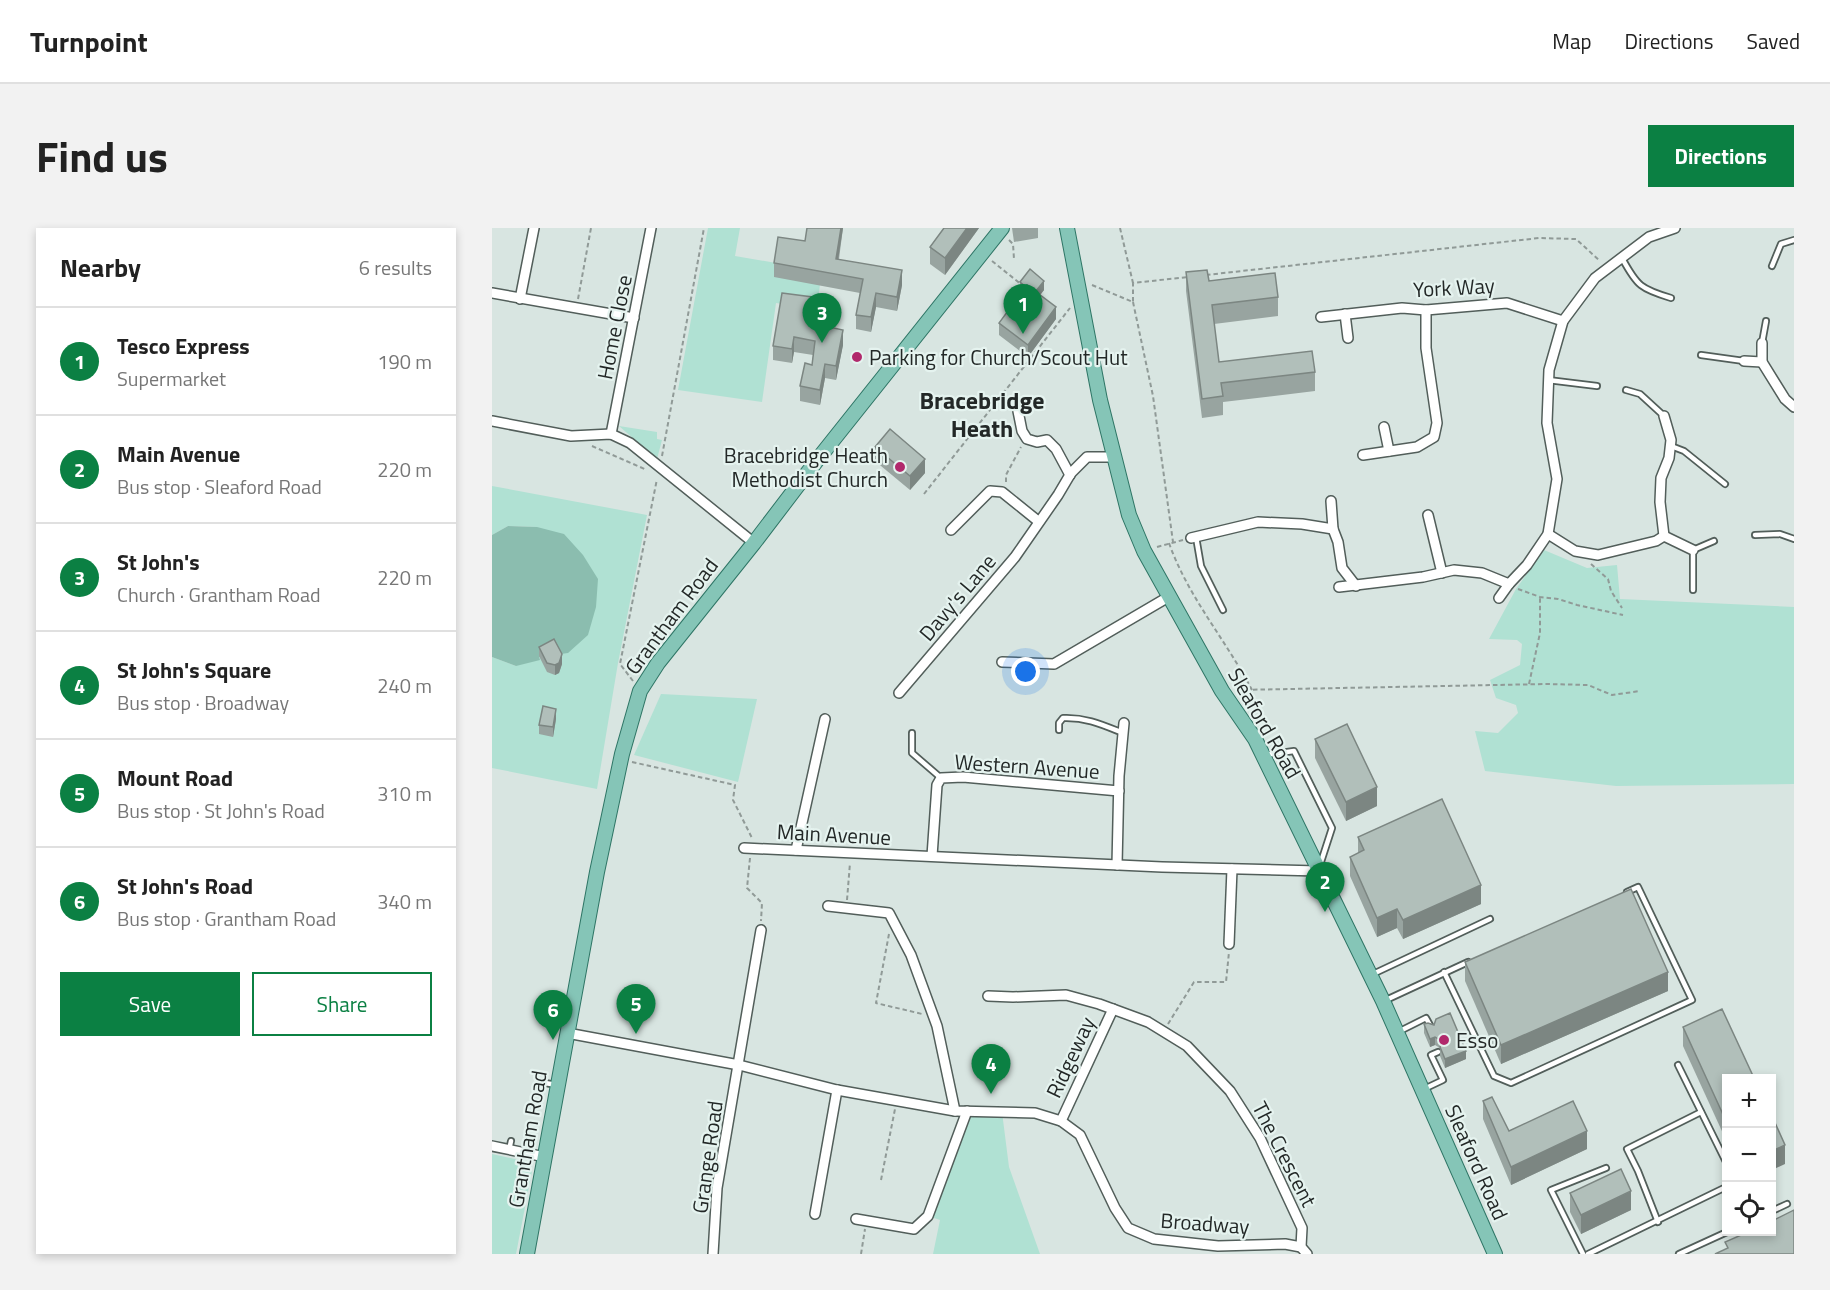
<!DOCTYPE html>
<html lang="en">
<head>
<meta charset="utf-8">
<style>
	body { margin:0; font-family:"Titillium Web",sans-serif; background:#f2f2f2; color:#222 }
	.controls { position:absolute; right:18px; bottom:18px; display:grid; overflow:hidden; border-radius:0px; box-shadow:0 3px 9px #0003 }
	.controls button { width:54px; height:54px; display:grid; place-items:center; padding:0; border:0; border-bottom:2px solid #e0e0e0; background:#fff; color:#222; font:30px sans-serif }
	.you { position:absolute; left:534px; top:444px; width:21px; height:21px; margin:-15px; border:4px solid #fff; border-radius:50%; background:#1a73e8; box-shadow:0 0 0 9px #1a73e833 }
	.badge { display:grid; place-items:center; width:39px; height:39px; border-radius:50%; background:#0b8043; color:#fff; font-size:20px; font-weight:700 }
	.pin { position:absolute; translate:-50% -50px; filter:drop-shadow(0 2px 3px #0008) }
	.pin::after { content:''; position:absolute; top:32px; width:21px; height:18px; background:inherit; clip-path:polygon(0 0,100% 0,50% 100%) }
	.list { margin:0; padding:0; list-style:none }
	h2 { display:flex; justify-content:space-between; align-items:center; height:78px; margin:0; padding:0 24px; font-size:26px }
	h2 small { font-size:20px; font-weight:400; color:#767676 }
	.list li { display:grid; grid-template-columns:39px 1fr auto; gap:18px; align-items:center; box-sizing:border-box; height:108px; padding:0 24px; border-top:2px solid #e0e0e0 }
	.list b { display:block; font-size:22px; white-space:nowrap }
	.list p { margin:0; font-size:20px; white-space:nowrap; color:#767676 }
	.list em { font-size:20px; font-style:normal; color:#767676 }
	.actions { display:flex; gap:12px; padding:18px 24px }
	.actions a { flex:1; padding:14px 0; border:2px solid #0b8043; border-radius:0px; text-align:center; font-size:21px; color:#0b8043 }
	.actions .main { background:#0b8043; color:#fff }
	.icon { flex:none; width:33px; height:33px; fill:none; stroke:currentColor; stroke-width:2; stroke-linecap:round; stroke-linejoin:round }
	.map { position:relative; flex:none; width:1302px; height:1026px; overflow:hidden; border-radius:0px }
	header { display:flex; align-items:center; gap:36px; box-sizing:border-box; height:84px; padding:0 30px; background:#fff; border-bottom:2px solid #e0e0e0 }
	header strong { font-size:28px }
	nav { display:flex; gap:33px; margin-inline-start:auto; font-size:21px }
	.intro { display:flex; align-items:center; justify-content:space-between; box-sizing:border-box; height:144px; padding:0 36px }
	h1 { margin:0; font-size:42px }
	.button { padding:15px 27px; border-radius:0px; background:#0b8043; color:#fff; font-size:21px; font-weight:700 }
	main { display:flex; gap:36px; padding:0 36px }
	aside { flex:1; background:#fff; border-radius:0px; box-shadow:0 3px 9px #0003 }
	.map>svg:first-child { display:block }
	.green { fill:#b0e1d3 }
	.water { fill:#8bbdaf }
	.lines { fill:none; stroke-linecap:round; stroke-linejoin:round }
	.lane-casing { stroke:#525e5a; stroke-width:8 }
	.street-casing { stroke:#525e5a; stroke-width:12 }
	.primary-casing { stroke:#2e7565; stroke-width:16 }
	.path { stroke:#909a97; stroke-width:2; stroke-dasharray:4.5 3; stroke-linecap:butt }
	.lane { stroke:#fff; stroke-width:4.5 }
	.street { stroke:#fff; stroke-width:9 }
	.primary { stroke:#85c5b7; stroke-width:14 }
	.wall { fill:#98a4a0 }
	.shaded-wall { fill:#7c8682 }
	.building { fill:#b1bfba; stroke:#7c8682; stroke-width:1.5 }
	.poi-dot { fill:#b1296c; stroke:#e5f3ef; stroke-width:2 }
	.labels { text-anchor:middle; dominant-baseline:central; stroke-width:4.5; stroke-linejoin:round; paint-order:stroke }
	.street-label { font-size:21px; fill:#232827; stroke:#e5f3ef }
	.poi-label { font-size:21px; fill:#232827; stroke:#e5f3ef; text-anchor:start }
	.quarter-label { font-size:24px; font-weight:bold; fill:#232827; stroke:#e5f3ef }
</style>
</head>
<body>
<header>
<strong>Turnpoint</strong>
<nav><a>Map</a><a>Directions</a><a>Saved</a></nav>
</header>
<div class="intro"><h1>Find us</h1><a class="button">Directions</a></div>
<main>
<aside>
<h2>Nearby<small>6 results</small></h2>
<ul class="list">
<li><span class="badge">1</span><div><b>Tesco Express</b><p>Supermarket</p></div><em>190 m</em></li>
<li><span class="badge">2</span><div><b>Main Avenue</b><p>Bus stop · Sleaford Road</p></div><em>220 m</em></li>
<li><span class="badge">3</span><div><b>St John's</b><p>Church · Grantham Road</p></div><em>220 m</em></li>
<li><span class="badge">4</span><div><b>St John's Square</b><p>Bus stop · Broadway</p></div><em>240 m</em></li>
<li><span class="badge">5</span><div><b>Mount Road</b><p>Bus stop · St John's Road</p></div><em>310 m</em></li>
<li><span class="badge">6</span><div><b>St John's Road</b><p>Bus stop · Grantham Road</p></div><em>340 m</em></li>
</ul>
<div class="actions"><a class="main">Save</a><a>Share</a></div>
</aside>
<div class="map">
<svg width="1302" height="1026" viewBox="0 0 1302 1026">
	<rect width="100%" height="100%" fill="#d8e5e1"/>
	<g class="green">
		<polygon points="216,0 248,0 243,28 284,35 328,56 325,81 284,75 270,174 186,162"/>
		<polygon points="127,198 165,204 165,211 170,212 165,231"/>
		<polygon points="0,258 155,287 126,435 105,561 0,540 0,429 24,438 45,299 16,298 0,307"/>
		<polygon points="1052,322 1095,340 1125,337 1128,371 1302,379 1302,556 1124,558 993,543 983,503 1006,505 1026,485 1024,477 1004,470 998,452 1028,437 1030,416 1025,412 997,411 1024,361"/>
		<polygon points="169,466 265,471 246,554 142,527"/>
		<polygon points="475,883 510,884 517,939 548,1026 441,1026 448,992 436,988"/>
		<polygon points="0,926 32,933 40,943 24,1026 0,1026"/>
	</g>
	<polygon class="water" points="16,298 45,299 72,306 91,327 106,351 104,379 96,407 76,425 47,429 48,432 24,438 0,429 0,307"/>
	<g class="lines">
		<defs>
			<g id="lane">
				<path d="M 1130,30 C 1145,58 1149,61 1179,70"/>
				<polyline points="1280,38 1289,16 1302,12"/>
				<polyline points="1270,115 1274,93"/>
				<polyline points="1209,127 1252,133"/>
				<polyline points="1056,152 1105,158"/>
				<polyline points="1134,162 1148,166 1172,188"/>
				<polyline points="1179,218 1192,223 1233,256"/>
				<polyline points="1263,307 1288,306 1302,311"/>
				<polyline points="704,309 709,338 731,382"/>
				<polyline points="1201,362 1201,322 1222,313"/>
				<path d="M 567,502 L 567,495 L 571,490 C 594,489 611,497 631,505"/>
				<polyline points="420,505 420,525 449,550"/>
				<polyline points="773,527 802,523 840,600 828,637"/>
				<polyline points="952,744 1002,848 1019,855 1200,772 1146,659 1135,664"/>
				<polyline points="881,746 998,691"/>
				<polyline points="894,772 976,734"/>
				<polyline points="908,803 934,790 939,799"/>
				<polyline points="1186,837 1234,934"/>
				<polyline points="53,855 65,857"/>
				<polyline points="932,861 951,852 939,827 946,824"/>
				<polyline points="17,922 19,913"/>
				<polyline points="1280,983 1295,976"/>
				<polyline points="1166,994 1146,943 1135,921 1209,884"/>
				<polyline points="1091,1026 1059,962 1114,940"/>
				<polyline points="1096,1026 1234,959"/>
				<polyline points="1187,1026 1235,1004"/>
			</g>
			<g id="street">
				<polyline points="0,65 142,90"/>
				<polyline points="28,71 42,0"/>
				<polyline points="853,86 856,110"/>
				<polyline points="829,89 910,80 934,82 1015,75 1071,93"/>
				<polyline points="1270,115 1270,134 1293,171 1302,179"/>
				<polyline points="1252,133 1270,134"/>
				<polyline points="525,178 530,203 535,211 545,214 555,212 564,221 578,247"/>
				<polyline points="1172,188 1179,212 1177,230 1169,250 1168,274 1172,308"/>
				<polyline points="0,193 79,208 119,206 138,215 262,315"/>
				<polyline points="892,199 897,223"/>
				<polyline points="119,206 159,0"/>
				<polyline points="871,227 925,219 942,209 945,195 934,120 934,82"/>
				<polyline points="839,273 841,301 846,314 850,340 864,358"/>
				<polyline points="936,287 950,345"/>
				<polyline points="459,302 498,263 510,264 546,293"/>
				<polyline points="1056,306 1083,323 1106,327 1164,313 1172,308 1201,322"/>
				<polyline points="699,310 766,294 810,296 841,301"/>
				<polyline points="847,359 931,349 962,342 990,345 1017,356"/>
				<polyline points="1007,370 1017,356 1035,337 1056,306 1065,251 1055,195 1057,142 1071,93 1103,50 1157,9 1183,0"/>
				<polyline points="510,434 562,436 678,368"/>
				<polyline points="407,465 523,329 566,267 579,245 595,229 622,229"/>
				<polyline points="252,620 670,639 826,643"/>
				<polyline points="304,622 333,491"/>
				<polyline points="440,628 445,557 449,550 471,549 627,563"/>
				<polyline points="625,637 627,548 632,495"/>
				<polyline points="336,678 397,685 419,727 445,798 463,883"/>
				<polyline points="737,716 740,641"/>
				<polyline points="496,768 521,769 574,767 607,776 656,794 695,818 738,863 768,910 810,1000 809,1019 815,1026"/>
				<polyline points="75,805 247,837 345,862 463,883 543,885 569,893 588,907 623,980 636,1000 662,1011 726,1018 793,1016 809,1019"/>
				<polyline points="569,893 621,781"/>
				<polyline points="0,918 53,929"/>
				<polyline points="323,986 345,862"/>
				<polyline points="364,991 422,1001 436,988 475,883"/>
				<polyline points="221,1026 225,960 269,702"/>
			</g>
			<g id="primary">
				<polyline points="575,0 608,172 637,287 652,323 730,463 763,511 891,773 1003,1026"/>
				<polyline points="35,1026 105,644 130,526 148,463 166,435 262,315 326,231 510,0"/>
			</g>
		</defs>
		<use href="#lane" class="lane-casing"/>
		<use href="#street" class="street-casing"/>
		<use href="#primary" class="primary-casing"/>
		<g class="path">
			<polyline points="628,0 641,55"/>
			<polyline points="517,12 521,16 522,31"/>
			<polyline points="500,33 530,57"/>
			<polyline points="714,47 1047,10 1084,11 1108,33"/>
			<polyline points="600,57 641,74 641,55 696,49"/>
			<polyline points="86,71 99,0"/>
			<polyline points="641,74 661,168 681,314"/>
			<polyline points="100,218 155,242"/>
			<polyline points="170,228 212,0"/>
			<polyline points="514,254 514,247 529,219"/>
			<polyline points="432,266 578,80"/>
			<path d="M 677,315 C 696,369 734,412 760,462"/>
			<polyline points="665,319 691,312"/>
			<polyline points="1099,336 1116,351 1119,363 1130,380"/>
			<polyline points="1026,361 1048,369 1066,371 1085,377 1131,387"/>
			<polyline points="141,453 128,436 165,251"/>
			<polyline points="1037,456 1048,405 1048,370"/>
			<polyline points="746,462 1055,456 1096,457 1120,467 1148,463"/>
			<polyline points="140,534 243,557 241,572 260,610"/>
			<polyline points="258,630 255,660 270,675 269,693"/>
			<polyline points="355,672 358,635"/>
			<polyline points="397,706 384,775 430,786"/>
			<polyline points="676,796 702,754 734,754 737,724"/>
			<polyline points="389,952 403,881"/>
			<polyline points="369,1026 373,1001"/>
		</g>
		<use href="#lane" class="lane"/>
		<use href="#street" class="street"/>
		<use href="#primary" class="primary"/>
	</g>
	<g class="wall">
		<polygon points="351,0 347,31 410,57 405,83 384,79 379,104 364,101 364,87 368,65 282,49 282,35 313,13"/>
		<polygon points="452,0 487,0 453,47 438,36 438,19"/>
		<polygon points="520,0 546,0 546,10 522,14"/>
		<polygon points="694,44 717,53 786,69 786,88 722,96 727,134 823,144 823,163 731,174 731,187 710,190 694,63"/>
		<polygon points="528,54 552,62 548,67 564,91 536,129 507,107 507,95 530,65 528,64"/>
		<polygon points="336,85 335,90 338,100 351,117 344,152 333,150 328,177 308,173 308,158 320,137 321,127 302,124 300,135 281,132 281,118"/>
		<polygon points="383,219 433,245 418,262 383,233"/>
		<polygon points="47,419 70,436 67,445 63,447 55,444 47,428"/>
		<polygon points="64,491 61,509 47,506 47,497"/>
		<polygon points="823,511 885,578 854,593 823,530"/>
		<polygon points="866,609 989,676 911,711 905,700 885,709 858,648 858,629 866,625"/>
		<polygon points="973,734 1176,763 1009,836 973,753"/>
		<polygon points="932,796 974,831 953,840 948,828 948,820 943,817 938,819 932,805"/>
		<polygon points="1191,799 1234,850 1234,912 1191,818"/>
		<polygon points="991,873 1017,903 1095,921 1019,957 991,891"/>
		<polygon points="1078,965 1139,982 1089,1006 1078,984"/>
	</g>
	<g class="shaded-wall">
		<polygon points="349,0 351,0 344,45 344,31"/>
		<polygon points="475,0 487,0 453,47 453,30"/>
		<polygon points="410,42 410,57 405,83 405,69"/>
		<polygon points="552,53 552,62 542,75 542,65"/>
		<polygon points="384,65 384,79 379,104 379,89"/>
		<polygon points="336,71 336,85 334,104 334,89"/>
		<polygon points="564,79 564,91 536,129 536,117"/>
		<polygon points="351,102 351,117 344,152 344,138"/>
		<polygon points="302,109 302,124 300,135 300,121"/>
		<polygon points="333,136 333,150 328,177 328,162"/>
		<polygon points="433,231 433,245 418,262 418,248"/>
		<polygon points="70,426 70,436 67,445 63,447 63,437"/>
		<polygon points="64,481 64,491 61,509 61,499"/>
		<polygon points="885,559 885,578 854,593 854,574"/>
		<polygon points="989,657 989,676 911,711 911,692"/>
		<polygon points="905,681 905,700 885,709 885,690"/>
		<polygon points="1176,744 1176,763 1009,836 1009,817"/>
		<polygon points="943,809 943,817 938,819 938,811"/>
		<polygon points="974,823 974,831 953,840 953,831"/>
		<polygon points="1095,903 1095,921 1019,957 1019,939"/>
		<polygon points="1293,917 1293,936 1280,942 1280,923"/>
		<polygon points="1139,963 1139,982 1089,1006 1089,987"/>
	</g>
	<g class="building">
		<polygon points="315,0 349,0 344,31 410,42 405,69 384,65 379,89 364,87 371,51 282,35 286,9 313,13"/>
		<polygon points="452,0 475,0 453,30 438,19"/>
		<polygon points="538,41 552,53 544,63 535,57 534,59 528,54"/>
		<polygon points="715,42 717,53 783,45 786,69 720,77 727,134 820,123 823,144 729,155 731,168 710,171 694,44"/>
		<polygon points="535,57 564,79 536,117 507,95"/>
		<polygon points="290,65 336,71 334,89 338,90 337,99 351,102 344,138 333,136 328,162 308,158 313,135 320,137 323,113 302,109 300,121 281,118"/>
		<polygon points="398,201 433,231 418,248 383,219"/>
		<polygon points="62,411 70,426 67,435 63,437 55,435 47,419"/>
		<polygon points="51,478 64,481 61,499 47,497"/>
		<polygon points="855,496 885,559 854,574 823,511"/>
		<polygon points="950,571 989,657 911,692 905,681 885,690 858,629 872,622 866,609"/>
		<polygon points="1139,661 1176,744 1009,817 973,734"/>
		<polygon points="1230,781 1262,850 1234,850 1234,893 1191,799"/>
		<polygon points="958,785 974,823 953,831 948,819 950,813 943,809 938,811 932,796 936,795 942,797 944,791"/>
		<polygon points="1000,869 1017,903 1081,873 1095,903 1019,939 991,873"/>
		<polygon points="1280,888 1293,917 1280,923"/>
		<polygon points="1129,941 1139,963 1089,987 1078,965"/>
		<polygon points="1302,982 1302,1026 1223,1026 1236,1020 1233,1014 1256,1004 1280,1004 1280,993"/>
	</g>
	<g class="poi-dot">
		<circle cx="365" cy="129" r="6"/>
		<circle cx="408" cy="239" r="6"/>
		<circle cx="952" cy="812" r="6"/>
	</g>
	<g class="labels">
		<g class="street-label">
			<text transform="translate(962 59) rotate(-3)">York Way</text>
			<text transform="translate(122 99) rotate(-79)">Home Close</text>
			<text transform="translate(465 369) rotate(-50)">Davy's Lane</text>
			<text transform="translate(179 388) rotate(-53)">Grantham Road</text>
			<text transform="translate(773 495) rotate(60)">Sleaford Road</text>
			<text transform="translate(535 538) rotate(4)">Western Avenue</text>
			<text transform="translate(342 606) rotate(3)">Main Avenue</text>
			<text transform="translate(578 829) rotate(-65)">Ridgeway</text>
			<text transform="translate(35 911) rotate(-80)">Grantham Road</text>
			<text transform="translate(793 926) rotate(63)">The Crescent</text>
			<text transform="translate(215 929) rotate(-82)">Grange Road</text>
			<text transform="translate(985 934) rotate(66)">Sleaford Road</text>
			<text transform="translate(713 995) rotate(4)">Broadway</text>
		</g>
		<g class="poi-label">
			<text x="377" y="129">Parking for Church/Scout Hut</text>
			<text x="396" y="227" text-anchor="end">Bracebridge Heath<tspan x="396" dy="24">Methodist Church</tspan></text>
			<text x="964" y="812">Esso</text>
		</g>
		<g class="quarter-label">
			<text x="490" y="172">Bracebridge<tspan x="490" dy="28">Heath</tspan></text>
		</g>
	</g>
</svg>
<div class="controls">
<button>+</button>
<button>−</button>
<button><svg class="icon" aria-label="locate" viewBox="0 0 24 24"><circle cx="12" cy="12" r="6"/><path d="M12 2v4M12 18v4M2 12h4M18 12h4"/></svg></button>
</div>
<div class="you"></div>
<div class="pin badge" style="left:531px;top:106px">1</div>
<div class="pin badge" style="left:833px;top:684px">2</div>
<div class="pin badge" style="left:330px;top:115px">3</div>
<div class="pin badge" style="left:499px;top:866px">4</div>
<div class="pin badge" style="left:144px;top:806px">5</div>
<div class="pin badge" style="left:61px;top:812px">6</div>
</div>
</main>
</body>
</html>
